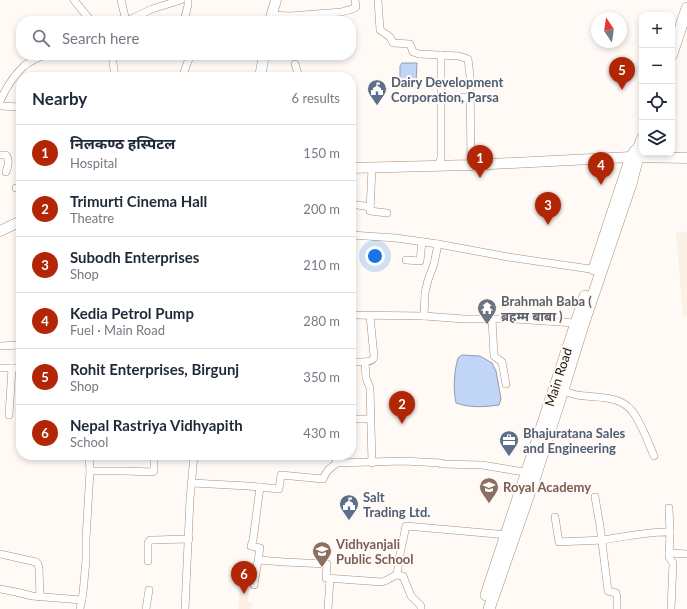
<!DOCTYPE html>
<html lang="en">
<head>
<meta charset="utf-8">
<style>
	body { margin:0; font-family:Lato,"Noto Sans Devanagari",sans-serif; background:#f6f6f7; color:#1f2937 }
	.controls { position:absolute; right:12px; top:12px; display:grid; overflow:hidden; border-radius:8px; box-shadow:0 2px 6px #0003 }
	.controls button { width:36px; height:36px; display:grid; place-items:center; padding:0; border:0; border-bottom:1px solid #e0e1e3; background:#fff; color:#1f2937; font:20px sans-serif }
	.compass { position:absolute; left:591px; top:12px; width:36px; height:36px; border-radius:50%; background:#fff; box-shadow:0 2px 6px #0003; rotate:347deg }
	.you { position:absolute; left:375px; top:256px; width:14px; height:14px; margin:-10px; border:3px solid #fff; border-radius:50%; background:#1a73e8; box-shadow:0 0 0 6px #1a73e833 }
	.badge { display:grid; place-items:center; width:26px; height:26px; border-radius:50%; background:#b22605; color:#fff; font-size:13px; font-weight:700 }
	.pin { position:absolute; translate:-50% -33px; filter:drop-shadow(0 1px 2px #0008) }
	.pin::after { content:''; position:absolute; top:21px; width:14px; height:12px; background:inherit; clip-path:polygon(0 0,100% 0,50% 100%) }
	.list { margin:0; padding:0; list-style:none }
	h2 { display:flex; justify-content:space-between; align-items:center; height:52px; margin:0; padding:0 16px; font-size:17px }
	h2 small { font-size:13px; font-weight:400; color:#747a83 }
	.list li { display:grid; grid-template-columns:26px 1fr auto; gap:12px; align-items:center; box-sizing:border-box; height:56px; padding:0 16px; border-top:1px solid #e0e1e3 }
	.list b { display:block; font-size:15px; white-space:nowrap }
	.list p { margin:0; font-size:13px; white-space:nowrap; color:#747a83 }
	.list em { font-size:13px; font-style:normal; color:#747a83 }
	.icon { flex:none; width:22px; height:22px; fill:none; stroke:currentColor; stroke-width:2; stroke-linecap:round; stroke-linejoin:round }
	.map { position:relative; flex:none; width:687px; height:609px; overflow:hidden }
	.search { position:absolute; background:#fff; box-shadow:0 2px 6px #0003; left:16px; top:16px; width:340px; height:44px; display:flex; align-items:center; gap:10px; box-sizing:border-box; padding:0 14px; border-radius:16px; color:#747a83; font-size:15px }
	.panel { position:absolute; background:#fff; box-shadow:0 2px 6px #0003; left:16px; top:72px; width:340px; height:388px; border-radius:16px }
	.map>svg:first-child { display:block }
	.built { fill:#fbf1e5 }
	.water { fill:#c1d6f6; stroke:#909cb0 }
	.lines { fill:none; stroke-linecap:round; stroke-linejoin:round }
	.street-casing { stroke:#a4917a; stroke-width:8 }
	.secondary-casing { stroke:#a4917a; stroke-width:11 }
	.primary-casing { stroke:#a4917a; stroke-width:12 }
	.street { stroke:#fff; stroke-width:7 }
	.secondary { stroke:#fff; stroke-width:10 }
	.primary { stroke:#fff; stroke-width:11 }
	.labels { text-anchor:middle; dominant-baseline:central; stroke-width:4; stroke-linejoin:round; paint-order:stroke }
	.service-label { font-size:13px; font-weight:bold; fill:#4e5e75; stroke:#fffaf6; text-anchor:start }
	.worship-label { font-size:13px; font-weight:bold; fill:#5b616d; stroke:#fffaf6; text-anchor:start }
	.street-label { font-size:13px; fill:#1c150c; stroke:#fffaf6 }
	.education-label { font-size:13px; font-weight:bold; fill:#785e54; stroke:#fffaf6; text-anchor:start }
</style>
</head>
<body>
<div class="map">
<svg width="687" height="609" viewBox="0 0 687 609">
	<rect width="100%" height="100%" fill="#fffaf6"/>
	<g class="built">
		<polygon points="687,231 687,316 683,316 676,233"/>
		<polygon points="240,585 249,586 248,602 252,603 251,609 238,609"/>
	</g>
	<g class="water">
		<polygon points="402,63 417,63 416,83 404,84 400,78 400,66"/>
		<path d="M 462,355 L 480,356 L 492,363 L 496,371 L 501,399 L 499,405 C 484,407 470,408 456,403 C 453,388 454,372 458,358 Z"/>
	</g>
	<g class="lines">
		<defs>
			<g id="street">
				<polyline points="74,0 91,21"/>
				<polyline points="121,0 126,21"/>
				<polyline points="378,0 380,30 390,37 393,43 410,44 413,52 419,54 459,56 468,59 470,76 471,165"/>
				<path d="M 272,15 L 290,16 L 342,12 C 346,10 353,10 356,7 L 355,0"/>
				<polyline points="127,21 152,9 181,0"/>
				<polyline points="184,21 188,5 188,0"/>
				<polyline points="112,55 115,77"/>
				<polyline points="295,64 299,77"/>
				<path d="M 182,77 C 185,71 186,65 189,59"/>
				<polyline points="441,99 470,97"/>
				<path d="M 0,101 C 6,88 13,76 24,66 C 30,61 37,58 44,55"/>
				<polyline points="0,106 21,107"/>
				<path d="M 0,155 L 6,155 C 10,160 8,166 6,172"/>
				<polyline points="438,166 441,158 441,55"/>
				<polyline points="372,168 370,211 387,213"/>
				<polyline points="16,188 21,188"/>
				<polyline points="351,204 370,207"/>
				<polyline points="351,235 396,238 438,244 508,257 597,270"/>
				<polyline points="406,260 420,261 422,242"/>
				<polyline points="351,315 424,316 464,319 514,319 575,323"/>
				<polyline points="424,316 425,293 428,280 434,264 438,244"/>
				<polyline points="492,319 494,356 502,362 506,384"/>
				<polyline points="0,346 21,345"/>
				<path d="M 351,362 C 356,362 370,363 373,359 C 374,358 374,357 374,356 L 370,316"/>
				<polyline points="365,362 366,378 370,388 372,463"/>
				<polyline points="0,368 21,368"/>
				<path d="M 560,389 C 566,391 571,394 577,395 C 596,398 620,395 632,411 C 641,422 648,442 654,456"/>
				<polyline points="9,415 12,368"/>
				<polyline points="351,419 370,419"/>
				<polyline points="334,455 337,463"/>
				<polyline points="90,471 125,471 153,472 154,471 154,455"/>
				<path d="M 192,483 L 248,486 L 279,489 L 281,475 L 323,479 C 326,471 330,468 337,463 L 403,461 L 441,463 L 441,464 L 482,465 L 530,473"/>
				<polyline points="595,497 600,526 608,591 616,593 617,597 617,609"/>
				<polyline points="669,508 670,532"/>
				<path d="M 555,517 L 559,542 C 573,541 588,541 602,540 C 625,537 647,531 670,532 L 669,557 L 673,563 L 671,609"/>
				<polyline points="669,553 687,554"/>
				<polyline points="0,554 36,562 38,564 39,568 40,597"/>
				<polyline points="259,560 284,562 327,564 326,578 382,582 387,580 396,575 398,569 399,559 406,526 508,535"/>
				<path d="M 148,561 L 148,543 L 150,540 C 163,540 175,539 189,539"/>
				<polyline points="396,575 403,576 411,596 421,606 421,609"/>
				<polyline points="254,585 260,548 251,546 253,540 260,487"/>
				<polyline points="0,589 16,592 32,596 82,600"/>
				<polyline points="80,609 83,593 86,560 86,539 90,471 89,455"/>
				<polyline points="146,609 149,590"/>
				<polyline points="185,609 190,499 194,455"/>
				<polyline points="328,609 330,579"/>
			</g>
			<g id="secondary">
				<polyline points="270,21 276,0"/>
				<polyline points="260,77 264,55"/>
				<polyline points="351,168 471,165 631,157 687,158"/>
				<polyline points="0,231 21,221"/>
			</g>
			<g id="primary">
				<polyline points="672,54 687,8"/>
				<polyline points="594,269 631,157 635,151"/>
				<polyline points="486,595 585,296"/>
				<polyline points="489,609 536,474 563,390 583,325 631,184 638,157 639,147 642,139"/>
			</g>
		</defs>
		<use href="#street" class="street-casing"/>
		<use href="#secondary" class="secondary-casing"/>
		<use href="#primary" class="primary-casing"/>
		<use href="#street" class="street"/>
		<use href="#secondary" class="secondary"/>
		<use href="#primary" class="primary"/>
	</g>
	<defs>
		<symbol id="civic-pin" viewBox="-11 -11 22 30"><path d="M0 17L-7.5 6A9.5 9.5 0 1 1 7.5 6Z" fill="#5c6f8a" stroke="#fffaf6"/><path d="M-.6-6.5H3V-4.5H.6V-3L4-1V1h2V6H-6V1h2V-1L-.6-3ZM-1.2 2.5V6h2.4V2.5Z" fill="#fff"/></symbol>
		<symbol id="temple-pin" viewBox="-11 -11 22 30"><path d="M0 17L-7.5 6A9.5 9.5 0 1 1 7.5 6Z" fill="#6b7280" stroke="#fffaf6"/><path d="M0-6L5-2H3V0L6.5 2.5H4V6H1.5V3h-3V6H-4V2.5H-6.5L-3 0V-2H-5Z" fill="#fff"/></symbol>
		<symbol id="office-pin" viewBox="-11 -11 22 30"><path d="M0 17L-7.5 6A9.5 9.5 0 1 1 7.5 6Z" fill="#5c6f8a" stroke="#fffaf6"/><path d="M-6-3h4V-5.5h4V-3h4V5H-6ZM-1-4.5V-3h2v-1.5ZM-6 0V1H6V0Z" fill="#fff"/></symbol>
		<symbol id="school-pin" viewBox="-11 -11 22 30"><path d="M0 17L-7.5 6A9.5 9.5 0 1 1 7.5 6Z" fill="#8d6e63" stroke="#fffaf6"/><path d="M0-5L7-2L0 1L-7-2ZM-4 1L0 2.5L4 1V4Q0 6-4 4Z" fill="#fff"/></symbol>
	</defs>
	<g fill-rule="evenodd">
		<use href="#civic-pin" x="366" y="78" width="22" height="30"/>
		<use href="#temple-pin" x="476" y="297" width="22" height="30"/>
		<use href="#office-pin" x="498" y="429" width="22" height="30"/>
		<use href="#school-pin" x="478" y="476" width="22" height="30"/>
		<use href="#civic-pin" x="338" y="493" width="22" height="30"/>
		<use href="#school-pin" x="311" y="540" width="22" height="30"/>
	</g>
	<g class="labels">
		<g class="service-label">
			<text x="391" y="82">Dairy Development<tspan x="391" dy="15">Corporation, Parsa</tspan></text>
			<text x="523" y="433">Bhajuratana Sales<tspan x="523" dy="15">and Engineering</tspan></text>
			<text x="363" y="497">Salt<tspan x="363" dy="15">Trading Ltd.</tspan></text>
		</g>
		<g class="worship-label">
			<text x="501" y="301">Brahmah Baba (<tspan x="501" dy="15">ब्रहम्म बाबा )</tspan></text>
		</g>
		<g class="street-label">
			<text transform="translate(558 377) rotate(-72)">Main Road</text>
		</g>
		<g class="education-label">
			<text x="503" y="487">Royal Academy</text>
			<text x="336" y="544">Vidhyanjali<tspan x="336" dy="15">Public School</tspan></text>
		</g>
	</g>
</svg>
<div class="controls">
<button>+</button>
<button>−</button>
<button><svg class="icon" aria-label="locate" viewBox="0 0 24 24"><circle cx="12" cy="12" r="6"/><path d="M12 2v4M12 18v4M2 12h4M18 12h4"/></svg></button>
<button><svg class="icon" aria-label="layers" viewBox="0 0 24 24"><path d="M12 4l9 5-9 5-9-5zM3 14l9 5 9-5"/></svg></button>
</div>
<svg class="compass" viewBox="-18 -18 36 36"><path d="M0-13l5 13h-10z" fill="#e53935"/><path d="M0 13l5-13h-10z" fill="#747a83"/></svg>
<div class="you"></div>
<div class="pin badge" style="left:480px;top:178px">1</div>
<div class="pin badge" style="left:402px;top:424px">2</div>
<div class="pin badge" style="left:548px;top:225px">3</div>
<div class="pin badge" style="left:601px;top:185px">4</div>
<div class="pin badge" style="left:622px;top:90px">5</div>
<div class="pin badge" style="left:244px;top:594px">6</div>
<div class="search"><svg class="icon" aria-label="search" viewBox="0 0 24 24"><circle cx="10" cy="10" r="6"/><path d="M15 15l6 6"/></svg>Search here</div>
<section class="panel">
<h2>Nearby<small>6 results</small></h2>
<ul class="list">
<li><span class="badge">1</span><div><b>निलकण्ठ हस्पिटल</b><p>Hospital</p></div><em>150 m</em></li>
<li><span class="badge">2</span><div><b>Trimurti Cinema Hall</b><p>Theatre</p></div><em>200 m</em></li>
<li><span class="badge">3</span><div><b>Subodh Enterprises</b><p>Shop</p></div><em>210 m</em></li>
<li><span class="badge">4</span><div><b>Kedia Petrol Pump</b><p>Fuel · Main Road</p></div><em>280 m</em></li>
<li><span class="badge">5</span><div><b>Rohit Enterprises, Birgunj</b><p>Shop</p></div><em>350 m</em></li>
<li><span class="badge">6</span><div><b>Nepal Rastriya Vidhyapith</b><p>School</p></div><em>430 m</em></li>
</ul>
</section>
</div>
</body>
</html>
